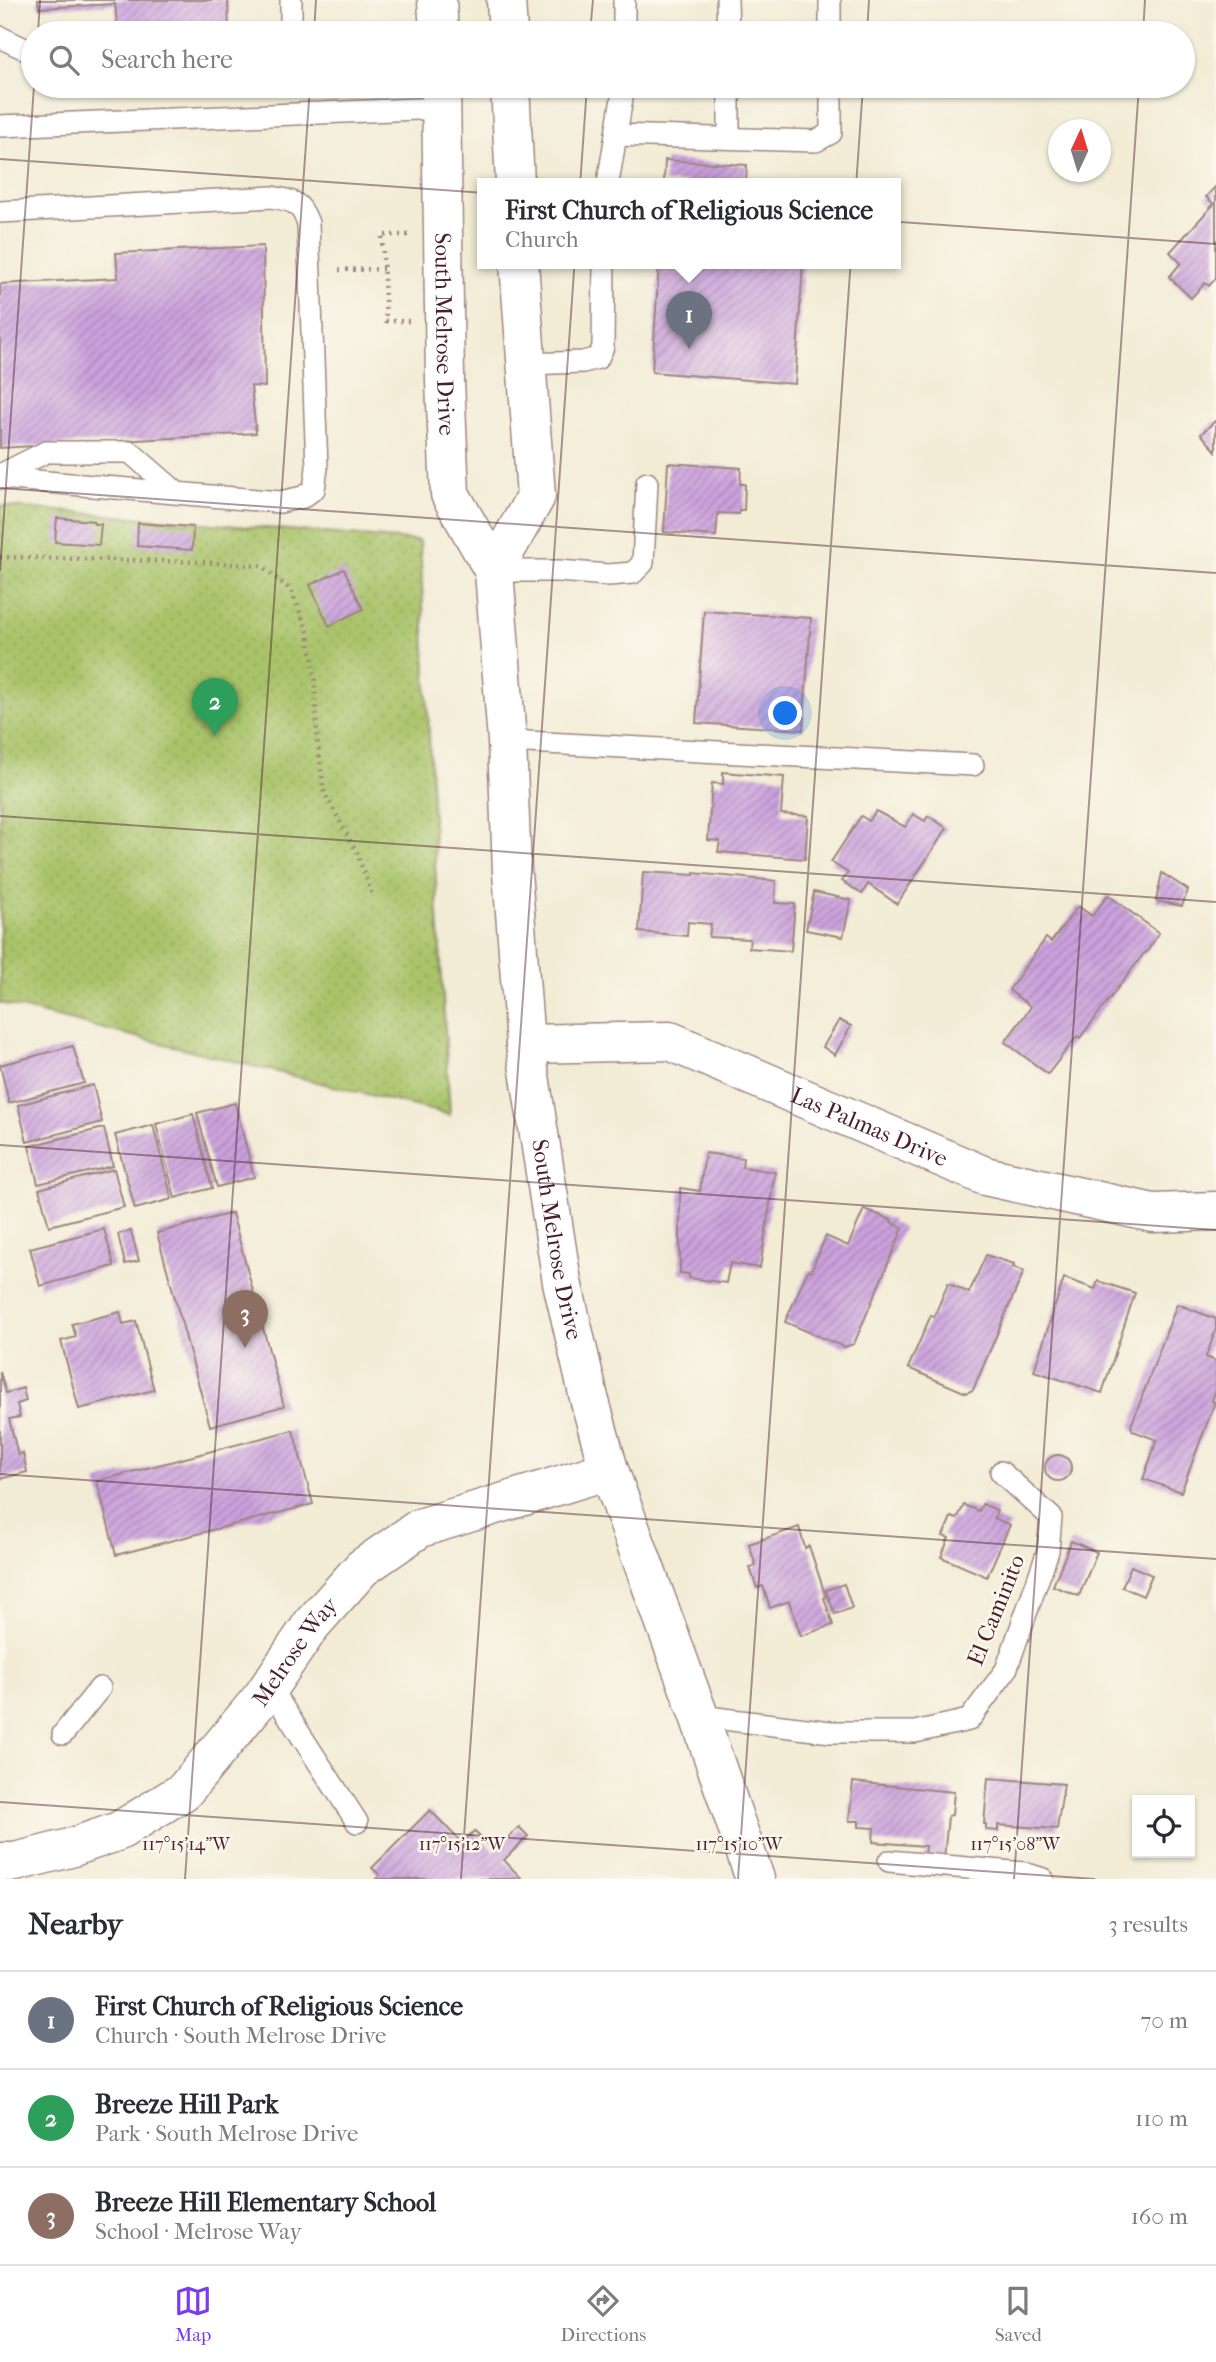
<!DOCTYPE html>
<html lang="en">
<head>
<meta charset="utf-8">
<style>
	body { margin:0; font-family:"IM FELL French Canon",serif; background:#f7f7f7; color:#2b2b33 }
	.controls { position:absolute; right:21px; bottom:21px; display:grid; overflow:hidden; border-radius:0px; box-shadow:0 2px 5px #0004 }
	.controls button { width:63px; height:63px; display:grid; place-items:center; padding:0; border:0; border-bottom:2px solid #e1e1e2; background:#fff; color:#2b2b33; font:35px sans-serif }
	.compass { position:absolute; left:1048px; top:119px; width:63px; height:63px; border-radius:50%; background:#fff; box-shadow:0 2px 5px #0004; rotate:4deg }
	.you { position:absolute; left:786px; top:714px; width:24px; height:24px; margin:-18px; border:5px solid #fff; border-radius:50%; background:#1a73e8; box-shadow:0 0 0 10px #1a73e833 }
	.badge { display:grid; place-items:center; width:46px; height:46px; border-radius:50%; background:#7c3aed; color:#fff; font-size:23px; font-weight:700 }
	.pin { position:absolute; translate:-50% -58px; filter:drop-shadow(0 2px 4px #0008) }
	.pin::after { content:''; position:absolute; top:37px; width:24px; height:21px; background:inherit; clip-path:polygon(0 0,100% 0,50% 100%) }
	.popup { position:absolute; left:477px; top:178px; width:424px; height:91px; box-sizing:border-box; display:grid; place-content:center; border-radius:0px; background:#fff; filter:drop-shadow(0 2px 5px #0005); font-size:23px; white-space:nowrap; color:#7c7c81 }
	.popup b { font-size:26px; color:#2b2b33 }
	.popup::after { content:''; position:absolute; left:50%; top:100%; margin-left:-14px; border:14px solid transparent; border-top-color:#fff }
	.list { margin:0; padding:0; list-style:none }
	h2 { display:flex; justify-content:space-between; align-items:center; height:91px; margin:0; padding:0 28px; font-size:30px }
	h2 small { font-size:23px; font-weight:400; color:#7c7c81 }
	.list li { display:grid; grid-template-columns:46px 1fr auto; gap:21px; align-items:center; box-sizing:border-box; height:98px; padding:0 28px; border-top:2px solid #e1e1e2 }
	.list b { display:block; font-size:26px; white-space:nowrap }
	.list p { margin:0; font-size:23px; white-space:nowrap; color:#7c7c81 }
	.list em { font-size:23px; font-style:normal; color:#7c7c81 }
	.icon { flex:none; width:38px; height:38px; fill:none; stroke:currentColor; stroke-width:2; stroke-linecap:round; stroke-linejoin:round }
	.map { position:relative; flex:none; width:1216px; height:1879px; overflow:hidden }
	.search { position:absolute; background:#fff; box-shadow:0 2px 5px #0004; left:21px; right:21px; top:21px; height:77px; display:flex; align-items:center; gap:18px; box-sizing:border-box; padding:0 24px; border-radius:38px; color:#7c7c81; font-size:26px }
	.sheet { height:385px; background:#fff }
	nav { display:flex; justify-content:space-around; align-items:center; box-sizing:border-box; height:98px; border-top:2px solid #e1e1e2; background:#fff; font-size:19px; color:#7c7c81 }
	nav a { display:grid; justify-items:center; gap:4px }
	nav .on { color:#7c3aed }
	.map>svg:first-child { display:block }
	.park { fill:url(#park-dots); stroke:#7a714a; stroke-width:2 }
	.building { fill:url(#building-hatch) }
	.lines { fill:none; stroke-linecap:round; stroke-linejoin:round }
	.lane-casing { stroke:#9e8680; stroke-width:24 }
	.secondary-casing { stroke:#9e8680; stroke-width:41 }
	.primary-casing { stroke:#9e8680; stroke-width:41 }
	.path { stroke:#9e8680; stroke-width:4.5; stroke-dasharray:2 5; stroke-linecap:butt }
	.lane { stroke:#fff; stroke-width:21 }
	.secondary { stroke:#fff; stroke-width:38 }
	.primary { stroke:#fff; stroke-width:38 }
	.ticks { fill:none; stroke:#4a1f2b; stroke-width:2; stroke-opacity:0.45 }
	.labels { text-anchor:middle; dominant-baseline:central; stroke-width:5; stroke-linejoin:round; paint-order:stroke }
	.street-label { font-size:23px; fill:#4a1f2b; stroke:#fbf7ec }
	.ticks-label { font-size:18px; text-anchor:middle; fill:#4a1f2b; stroke:#fbf7ec; stroke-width:5; stroke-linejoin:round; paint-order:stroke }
</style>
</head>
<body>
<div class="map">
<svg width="1216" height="1879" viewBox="0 0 1216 1879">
	<defs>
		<pattern id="park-dots" width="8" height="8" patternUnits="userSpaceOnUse" patternTransform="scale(1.75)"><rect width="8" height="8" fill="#a9c369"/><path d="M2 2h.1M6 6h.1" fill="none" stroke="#93a75b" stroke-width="1.8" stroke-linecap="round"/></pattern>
		<pattern id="building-hatch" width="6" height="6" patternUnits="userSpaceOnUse" patternTransform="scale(1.75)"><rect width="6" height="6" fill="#cba2dd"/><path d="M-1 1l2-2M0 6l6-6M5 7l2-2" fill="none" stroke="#a783b3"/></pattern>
	</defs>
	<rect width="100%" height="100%" fill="#fbf7ec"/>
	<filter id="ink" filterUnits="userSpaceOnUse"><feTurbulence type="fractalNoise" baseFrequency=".0143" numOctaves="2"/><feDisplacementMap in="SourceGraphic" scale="14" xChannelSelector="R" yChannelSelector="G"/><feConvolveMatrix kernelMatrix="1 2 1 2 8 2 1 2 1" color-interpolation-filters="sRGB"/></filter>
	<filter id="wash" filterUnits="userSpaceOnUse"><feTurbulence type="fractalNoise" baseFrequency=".00686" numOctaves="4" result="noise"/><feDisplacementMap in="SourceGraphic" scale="28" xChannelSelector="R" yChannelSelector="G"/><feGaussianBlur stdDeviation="1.57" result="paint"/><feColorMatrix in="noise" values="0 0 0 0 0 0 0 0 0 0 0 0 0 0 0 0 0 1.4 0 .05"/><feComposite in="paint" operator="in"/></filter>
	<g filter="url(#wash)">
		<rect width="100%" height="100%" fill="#f2ecd5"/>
		<polygon class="park" points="0,506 420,541 435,864 450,1115 0,1003"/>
		<g id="blocks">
			<g class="building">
				<polygon points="38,0 228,0 229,33 118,33 115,4 39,8"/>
				<polygon points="665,160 747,165 746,183 664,183"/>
				<polygon points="1216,186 1216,278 1209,286 1205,283 1191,298 1169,277 1181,263 1170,252 1214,204 1206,197"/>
				<polygon points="263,246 265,387 251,386 256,433 0,448 0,284 118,278 116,253"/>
				<polygon points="659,263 803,263 795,384 652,372"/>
				<polygon points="1216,420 1216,451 1201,434"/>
				<polygon points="668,463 741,468 740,484 745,484 744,510 739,510 739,514 718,513 716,536 664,532"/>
				<polygon points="57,518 94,521 94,524 101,524 99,545 55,542"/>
				<polygon points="138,523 193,527 192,550 137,546"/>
				<polygon points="344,569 363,609 329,626 310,585"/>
				<polygon points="704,611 811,618 803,730 696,723"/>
				<polygon points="723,772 784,777 781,814 808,816 805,859 718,852 720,841 708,840 712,783 723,784"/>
				<polygon points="876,811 905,827 913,814 925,821 928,816 947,828 897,904 868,884 862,894 842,881 848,873 831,862 861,816 869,821"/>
				<polygon points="643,872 694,875 694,873 776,881 775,903 795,904 791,951 749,948 750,939 709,937 711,924 688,922 687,936 639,932"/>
				<polygon points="1162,873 1188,890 1182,906 1156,901"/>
				<polygon points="814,892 851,900 843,937 806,930"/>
				<polygon points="1108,895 1159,933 1146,953 1145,952 1080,1038 1077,1036 1048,1074 1005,1042 1031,1007 1009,990 1046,938 1051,942 1078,906 1092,916"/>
				<polygon points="839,1020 851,1026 835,1055 823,1047"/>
				<polygon points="73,1046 84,1083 9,1103 0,1065"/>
				<polygon points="93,1085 102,1122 27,1142 18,1105"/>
				<polygon points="235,1103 254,1177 217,1187 197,1113"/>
				<polygon points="193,1114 212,1188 175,1198 156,1124"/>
				<polygon points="153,1125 172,1199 135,1209 115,1135"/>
				<polygon points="104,1128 113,1166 38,1184 29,1146"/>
				<polygon points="705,1153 743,1158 742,1167 775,1172 760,1268 730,1263 726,1283 689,1278 689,1274 680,1273 680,1188 700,1191"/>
				<polygon points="114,1169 124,1207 49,1226 39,1189"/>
				<polygon points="864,1209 892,1220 891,1222 903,1228 854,1344 844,1347 785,1322 808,1270 811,1271 826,1236 848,1246"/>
				<polygon points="232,1213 284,1406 210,1426 157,1233"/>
				<polygon points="104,1229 114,1266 40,1286 30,1248"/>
				<polygon points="131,1231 139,1261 125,1264 118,1234"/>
				<polygon points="986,1255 1014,1264 1013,1267 1024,1271 973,1390 966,1393 908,1368 931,1315 934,1317 948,1283 969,1293"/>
				<polygon points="1064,1278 1095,1289 1098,1281 1135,1293 1102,1393 1034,1371"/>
				<polygon points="1177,1304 1216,1319 1216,1329 1206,1357 1216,1361 1216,1389 1212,1401 1215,1402 1181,1492 1143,1479 1157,1440 1133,1431 1131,1426"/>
				<polygon points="120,1312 123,1324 136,1321 154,1390 79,1409 61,1341 76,1337 72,1324"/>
				<polygon points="0,1372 6,1393 23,1388 26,1401 17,1404 20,1417 9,1419 18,1455 23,1453 27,1472 0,1479"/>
				<polygon points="293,1430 313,1504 116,1555 97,1481"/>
				<circle cx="1058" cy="1468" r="13"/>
				<polygon points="982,1504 997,1510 994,1518 1010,1525 987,1577 941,1557 949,1538 943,1536 951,1517 957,1519 964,1505 979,1511"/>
				<polygon points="799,1527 805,1548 809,1546 826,1597 824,1598 833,1625 801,1636 789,1601 770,1608 763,1586 757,1588 750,1568 756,1566 749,1544"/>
				<polygon points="1071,1541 1097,1552 1079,1596 1053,1586"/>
				<polygon points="1131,1566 1152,1575 1143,1596 1122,1587"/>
				<polygon points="844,1584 852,1608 835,1614 826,1590"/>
				<polygon points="988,1778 1064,1784 1057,1829 998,1825 998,1831 986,1830 986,1824 984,1824"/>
				<polygon points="853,1782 954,1792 952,1815 948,1816 944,1859 924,1857 925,1846 873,1842 874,1828 859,1827 859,1821 849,1821"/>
				<polygon points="430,1810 462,1843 474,1831 494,1851 519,1827 528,1836 504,1860 522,1879 376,1879 380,1875 372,1868"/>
			</g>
		</g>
	</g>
	<g filter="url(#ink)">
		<use href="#blocks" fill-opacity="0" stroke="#9e8680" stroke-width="2"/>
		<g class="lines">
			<defs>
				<g id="lane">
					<polyline points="291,0 291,33"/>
					<polyline points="727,0 728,33"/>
					<polyline points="830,0 830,33"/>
					<polyline points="624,33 624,0"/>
					<polyline points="0,37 33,53"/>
					<polyline points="729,86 729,138"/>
					<polyline points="0,126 442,108"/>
					<polyline points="616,135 816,141 831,133 831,86"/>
					<polyline points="608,183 624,86"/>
					<path d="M 0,212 L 272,197 C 294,201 300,202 308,223 L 317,468 L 314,489 L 303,497 L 280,502 L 0,478"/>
					<polyline points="526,364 583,362 598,358 603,347 604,263"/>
					<polyline points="0,475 46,452 130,452 177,493"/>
					<polyline points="494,571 559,571 608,575 633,573 643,563 647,483"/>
					<polyline points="507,741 973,765"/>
					<polyline points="269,1686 357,1822"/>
					<polyline points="699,1716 831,1732 915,1732 969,1720 1006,1670 1048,1551 1051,1517 1001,1472"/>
					<polyline points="63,1734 100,1688"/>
					<polyline points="889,1861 1024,1873 1043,1879"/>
				</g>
				<g id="secondary">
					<path id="s1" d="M 525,1044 L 670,1041 L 985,1176 L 1153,1213 L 1216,1211"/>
					<path id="s2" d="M 0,1862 L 15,1862 L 70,1848 L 119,1831 L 184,1791 L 262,1697 L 312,1624 L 362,1568 L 420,1528 L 609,1470"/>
				</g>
				<g id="primary">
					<polyline points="437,0 439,33"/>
					<polyline points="506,0 508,33"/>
					<path id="s3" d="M 441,86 L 445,381 L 450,494 L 494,571 L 507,741 L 512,872 L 525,1044 L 562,1282 L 589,1398 L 609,1470 L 699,1716 L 755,1879"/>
					<polyline points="510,86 515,183"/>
					<polyline points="494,571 536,496 519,263"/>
				</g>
			</defs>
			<use href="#lane" class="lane-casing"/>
			<use href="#secondary" class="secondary-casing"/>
			<use href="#primary" class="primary-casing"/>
			<g class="path">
				<polyline points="408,235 382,235 386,321 409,321"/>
				<polyline points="339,270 383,269"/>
				<polyline points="0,557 201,562 261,566 291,590 308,632 315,679 317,738 324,792 357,853 372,895"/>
			</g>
			<use href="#lane" class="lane"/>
			<use href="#secondary" class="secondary"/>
			<use href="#primary" class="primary"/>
		</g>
	</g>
	<path class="ticks" d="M 38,33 L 40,0M 314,33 L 316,0M 590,33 L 593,0M 867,33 L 869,0M 1143,33 L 1145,0M 0,159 L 1216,244M 0,488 L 1216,573M 0,571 L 34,86M 0,816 L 1216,902M 0,1145 L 1216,1230M 0,1474 L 1216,1559M 0,1802 L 1095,1879M 185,1879 L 310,86M 461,1879 L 587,86M 738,1879 L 863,86M 1014,1879 L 1139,86"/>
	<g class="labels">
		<g class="street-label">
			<text stroke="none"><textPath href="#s3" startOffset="248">South Melrose Drive</textPath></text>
			<text stroke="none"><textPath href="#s1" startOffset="362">Las Palmas Drive</textPath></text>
			<text stroke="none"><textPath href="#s3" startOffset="1169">South Melrose Drive</textPath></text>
			<text transform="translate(996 1610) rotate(-68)">El Caminito</text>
			<text stroke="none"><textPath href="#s2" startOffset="378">Melrose Way</textPath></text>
		</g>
	</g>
	<g class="ticks-label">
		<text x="186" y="1850">117°15'14"W</text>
		<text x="462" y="1850">117°15'12"W</text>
		<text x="739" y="1850">117°15'10"W</text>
		<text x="1015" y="1850">117°15'08"W</text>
	</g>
</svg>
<div class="controls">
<button><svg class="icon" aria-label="locate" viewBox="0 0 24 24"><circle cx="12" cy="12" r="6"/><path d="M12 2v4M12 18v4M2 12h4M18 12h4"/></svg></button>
</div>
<svg class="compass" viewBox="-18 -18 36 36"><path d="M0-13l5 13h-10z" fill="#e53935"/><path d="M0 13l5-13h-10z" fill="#7c7c81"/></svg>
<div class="you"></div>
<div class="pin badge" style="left:689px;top:349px;background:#6b7280">1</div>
<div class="popup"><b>First Church of Religious Science</b>Church</div>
<div class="pin badge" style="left:215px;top:736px;background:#2e9e5b">2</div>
<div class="pin badge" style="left:245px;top:1348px;background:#8d6e63">3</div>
<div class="search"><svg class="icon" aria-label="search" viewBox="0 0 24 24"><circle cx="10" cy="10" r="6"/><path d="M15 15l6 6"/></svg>Search here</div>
</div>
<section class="sheet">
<h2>Nearby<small>3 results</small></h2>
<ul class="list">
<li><span class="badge" style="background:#6b7280">1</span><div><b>First Church of Religious Science</b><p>Church · South Melrose Drive</p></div><em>70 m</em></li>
<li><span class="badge" style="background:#2e9e5b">2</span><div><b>Breeze Hill Park</b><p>Park · South Melrose Drive</p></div><em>110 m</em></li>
<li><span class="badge" style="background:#8d6e63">3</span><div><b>Breeze Hill Elementary School</b><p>School · Melrose Way</p></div><em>160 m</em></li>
</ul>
</section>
<nav>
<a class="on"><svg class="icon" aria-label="map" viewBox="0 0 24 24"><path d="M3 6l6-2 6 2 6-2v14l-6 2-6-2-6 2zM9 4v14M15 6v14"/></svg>Map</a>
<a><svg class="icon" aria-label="directions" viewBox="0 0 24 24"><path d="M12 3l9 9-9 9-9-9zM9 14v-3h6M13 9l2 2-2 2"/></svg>Directions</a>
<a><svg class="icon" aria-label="saved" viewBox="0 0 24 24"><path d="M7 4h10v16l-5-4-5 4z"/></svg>Saved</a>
</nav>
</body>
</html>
